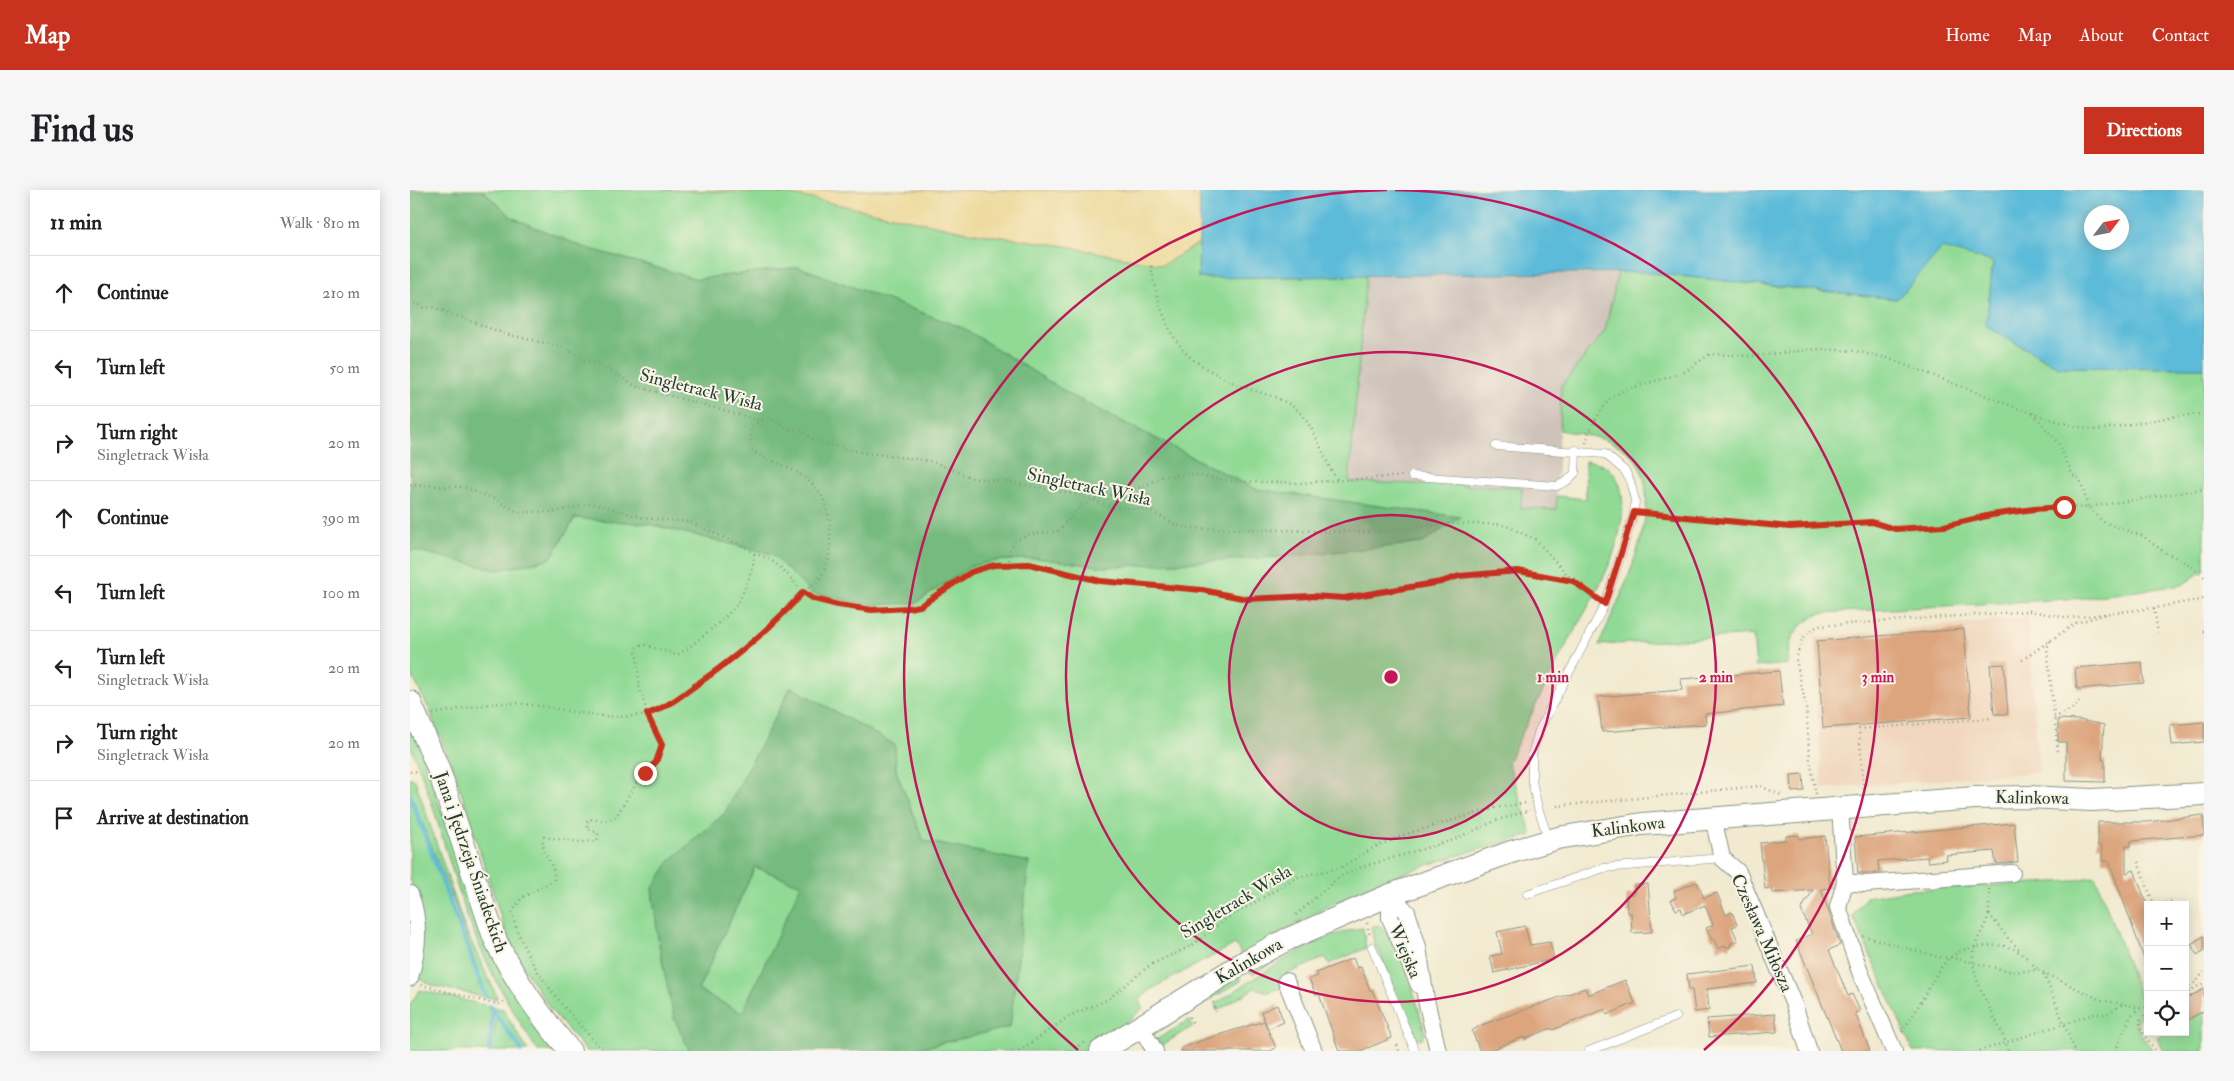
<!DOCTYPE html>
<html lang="en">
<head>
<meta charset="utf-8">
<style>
	body { margin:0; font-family:"IM FELL Double Pica",serif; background:#f6f6f6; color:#202124 }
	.controls { position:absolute; right:15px; bottom:15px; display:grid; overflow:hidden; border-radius:0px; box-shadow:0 2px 12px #0003 }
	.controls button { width:45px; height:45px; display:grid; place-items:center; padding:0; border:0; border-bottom:1px solid #e0e0e0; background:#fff; color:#202124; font:25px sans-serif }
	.compass { position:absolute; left:1674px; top:15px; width:45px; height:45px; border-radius:50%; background:#fff; box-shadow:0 2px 12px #0003; rotate:58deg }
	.stop { position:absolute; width:15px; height:15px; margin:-11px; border:4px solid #c8321e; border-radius:50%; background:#fff }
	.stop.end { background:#c8321e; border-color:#fff; box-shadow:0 1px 5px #0008 }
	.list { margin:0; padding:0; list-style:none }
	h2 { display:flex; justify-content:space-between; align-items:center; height:65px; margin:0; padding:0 20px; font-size:21px }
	h2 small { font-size:16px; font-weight:400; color:#757577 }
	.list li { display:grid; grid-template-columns:32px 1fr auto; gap:15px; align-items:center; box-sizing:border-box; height:75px; padding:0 20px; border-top:1px solid #e0e0e0 }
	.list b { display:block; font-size:19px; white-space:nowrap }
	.list p { margin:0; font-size:16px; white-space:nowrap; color:#757577 }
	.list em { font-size:16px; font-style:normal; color:#757577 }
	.icon { flex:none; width:28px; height:28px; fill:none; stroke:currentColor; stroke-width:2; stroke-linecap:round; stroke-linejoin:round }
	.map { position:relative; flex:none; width:1794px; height:861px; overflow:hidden; border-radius:0px }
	header { display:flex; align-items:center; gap:30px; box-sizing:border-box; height:70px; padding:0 25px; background:#c8321e; color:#fff }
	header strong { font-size:24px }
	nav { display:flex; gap:28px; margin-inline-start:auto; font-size:18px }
	.intro { display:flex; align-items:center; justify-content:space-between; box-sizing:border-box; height:120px; padding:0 30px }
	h1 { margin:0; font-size:35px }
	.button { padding:12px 22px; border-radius:0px; background:#c8321e; color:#fff; font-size:18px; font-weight:700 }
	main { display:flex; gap:30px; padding:0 30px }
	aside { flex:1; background:#fff; border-radius:0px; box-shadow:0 2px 12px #0003 }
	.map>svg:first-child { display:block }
	.built { fill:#f0d6bc }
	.industrial { fill:#cec2b9 }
	.green { fill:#91da95; stroke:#588c64 }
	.forest { fill:#74ba7e; stroke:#4a7c59; fill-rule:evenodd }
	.sand { fill:#eeda9e; stroke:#868c69 }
	.water { fill:#5bbbd9; stroke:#3d7c86; fill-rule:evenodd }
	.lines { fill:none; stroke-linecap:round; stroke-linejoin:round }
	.stream { stroke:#5bbbd9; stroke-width:4 }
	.building { fill:#dca57e }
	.lane-casing { stroke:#889482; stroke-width:9 }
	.street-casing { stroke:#889482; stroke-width:18 }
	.secondary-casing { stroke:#889482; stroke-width:24 }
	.path { stroke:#889482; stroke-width:2.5; stroke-dasharray:1 4; stroke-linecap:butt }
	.lane { stroke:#fff; stroke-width:8 }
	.street { stroke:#fff; stroke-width:16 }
	.secondary { stroke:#fff; stroke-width:22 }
	.route { stroke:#c8321e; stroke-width:6 }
	.ring { fill:none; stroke:#c2185b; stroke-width:2.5 }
	.labels { text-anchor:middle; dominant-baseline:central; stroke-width:4; stroke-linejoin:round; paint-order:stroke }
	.street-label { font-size:18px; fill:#1f3d34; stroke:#fcf5e5 }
	.centre { fill:#c2185b; stroke:#fcf5e5; stroke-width:2.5 }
	.ring-label { font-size:15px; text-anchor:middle; font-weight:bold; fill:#c2185b; stroke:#fcf5e5; stroke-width:4; stroke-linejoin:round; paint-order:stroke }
</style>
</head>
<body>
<header>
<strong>Map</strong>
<nav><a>Home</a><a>Map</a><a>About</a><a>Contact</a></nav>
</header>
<div class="intro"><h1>Find us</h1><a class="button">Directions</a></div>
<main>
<aside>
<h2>11 min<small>Walk · 810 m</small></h2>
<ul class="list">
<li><svg class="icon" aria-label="ahead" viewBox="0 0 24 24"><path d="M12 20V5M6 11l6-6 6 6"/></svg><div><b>Continue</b></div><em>210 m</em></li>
<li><svg class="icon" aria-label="left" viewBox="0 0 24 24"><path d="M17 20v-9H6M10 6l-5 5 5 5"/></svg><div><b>Turn left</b></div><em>50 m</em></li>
<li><svg class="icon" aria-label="right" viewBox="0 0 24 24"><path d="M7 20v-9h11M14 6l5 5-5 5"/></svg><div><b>Turn right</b><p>Singletrack Wisła</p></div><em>20 m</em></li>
<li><svg class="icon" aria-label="ahead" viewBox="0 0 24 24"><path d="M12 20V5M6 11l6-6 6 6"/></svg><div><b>Continue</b></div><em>390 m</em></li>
<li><svg class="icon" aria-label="left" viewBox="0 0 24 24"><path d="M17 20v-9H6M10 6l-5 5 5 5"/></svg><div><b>Turn left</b></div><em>100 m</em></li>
<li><svg class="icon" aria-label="left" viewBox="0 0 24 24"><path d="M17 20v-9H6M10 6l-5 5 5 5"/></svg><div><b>Turn left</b><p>Singletrack Wisła</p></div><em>20 m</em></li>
<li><svg class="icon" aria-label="right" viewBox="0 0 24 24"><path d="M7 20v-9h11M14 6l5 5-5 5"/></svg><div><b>Turn right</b><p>Singletrack Wisła</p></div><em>20 m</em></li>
<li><svg class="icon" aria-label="arrive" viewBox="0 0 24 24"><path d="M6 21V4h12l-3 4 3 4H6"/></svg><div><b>Arrive at destination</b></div></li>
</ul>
</aside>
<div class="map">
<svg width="1794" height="861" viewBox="0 0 1794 861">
	<rect width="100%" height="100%" fill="#fcf5e5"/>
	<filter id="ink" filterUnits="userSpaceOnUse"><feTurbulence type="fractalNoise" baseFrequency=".02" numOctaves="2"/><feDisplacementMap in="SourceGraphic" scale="10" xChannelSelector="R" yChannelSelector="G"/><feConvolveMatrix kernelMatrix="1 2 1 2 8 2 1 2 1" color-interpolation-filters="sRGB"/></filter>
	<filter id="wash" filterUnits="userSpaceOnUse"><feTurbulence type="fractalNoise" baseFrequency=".0096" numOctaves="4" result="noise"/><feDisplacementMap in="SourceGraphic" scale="20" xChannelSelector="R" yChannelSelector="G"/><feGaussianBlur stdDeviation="1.12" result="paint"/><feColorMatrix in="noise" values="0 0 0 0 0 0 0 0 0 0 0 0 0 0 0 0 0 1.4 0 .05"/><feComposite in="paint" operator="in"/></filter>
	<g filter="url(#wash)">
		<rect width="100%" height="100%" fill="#f1ead0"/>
		<polygon class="built" points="1617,427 1629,582 1412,599 1404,448"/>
		<polygon class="industrial" points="1208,82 1195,141 1151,196 1146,320 1111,318 1112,297 939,292 956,86"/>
		<g class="green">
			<path d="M 72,0 L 255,0 L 379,4 L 558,42 L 650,55 L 753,75 L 789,53 L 789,88 L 956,86 L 939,292 L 1112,297 L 1111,318 L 1146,320 L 1147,306 L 1176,309 L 1175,271 C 1229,273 1213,342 1199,375 C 1184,410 1162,443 1145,476 C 1129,508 1114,540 1098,572 L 1122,645 C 1068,659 1014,674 963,695 C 917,714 874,741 832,765 L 825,754 L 745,797 L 728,810 L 733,818 L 712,837 L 674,861 L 497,861 L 600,837 L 619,672 L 514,651 L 486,581 L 485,555 L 381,497 L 315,623 L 261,670 L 242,699 L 249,755 L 264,828 L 280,861 L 176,861 L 141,820 L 111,774 L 94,737 L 45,583 L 18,517 L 0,482 L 0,362 L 4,360 L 88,380 L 140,369 L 165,328 L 239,334 L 362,364 L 401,403 L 506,413 L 561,376 L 584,371 L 626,368 L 696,377 L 883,366 L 940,360 L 1049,327 L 845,299 L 664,207 L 553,138 L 389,77 L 287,89 L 173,57 L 103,28 Z"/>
			<path d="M 1532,57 L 1583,72 L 1576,136 L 1648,177 L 1794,178 L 1794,380 L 1772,395 L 1674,408 L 1411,423 C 1386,436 1378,446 1378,474 L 1346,477 L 1343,445 L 1189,455 C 1208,409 1260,313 1224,268 C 1208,248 1173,245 1150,240 L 1151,196 L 1195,141 L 1208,82 L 1231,82 L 1487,109 Z"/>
			<path d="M 0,541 L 4,542 L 64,715 L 151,861 L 128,861 C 100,818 75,774 57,726 C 37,669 24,610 0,555 Z"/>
			<polygon points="0,587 5,590 54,736 87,807 86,809 77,807 46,718 0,602"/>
			<polygon points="0,609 75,807 24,796 5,787 6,707 0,688"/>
			<polygon points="345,677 392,695 332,823 288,800"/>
			<path d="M 1685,686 L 1735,820 C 1718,834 1734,848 1743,861 L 1503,861 L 1443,726 L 1456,707 L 1500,700 L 1663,691 Z"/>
			<path d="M 968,735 C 989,747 1010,820 1015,844 L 1012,849 L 1005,849 L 967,757 L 965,757 L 961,737 Z"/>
			<path d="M 953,738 L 956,758 L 919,774 L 916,767 L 879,783 L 870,795 L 871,798 L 858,802 L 845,798 L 807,821 L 805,814 C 846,788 904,744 953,738 Z"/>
			<polygon points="885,757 885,759 843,784 836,780"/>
			<polygon points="830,784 831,791 741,846 739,840"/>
			<polygon points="10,800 78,816 82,828 78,861 0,861 0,814"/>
			<polygon points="82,817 93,819 118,861 114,861"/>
			<polygon points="1794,822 1794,861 1752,861 1747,847 1756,842 1775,842 1775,832"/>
			<polygon points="86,827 87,829 111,861 81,861"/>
			<polygon points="779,830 783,836 749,857 744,851"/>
		</g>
		<g class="forest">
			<polygon points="0,0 72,0 103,28 173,57 287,89 389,77 553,138 664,207 845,299 1050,327 1013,353 883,366 696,377 626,368 584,371 561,376 506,413 458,415 401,403 362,364 239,334 165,328 140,369 87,380 4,360 0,362"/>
			<path d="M 381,497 L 485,555 L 486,581 L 514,651 L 619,672 L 600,837 L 497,861 L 280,861 L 264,828 L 249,755 L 242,699 L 261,670 L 315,623 ZM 345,677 L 391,695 L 332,823 L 288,800 Z"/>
		</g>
		<polygon class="sand" points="255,0 776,0 790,10 789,53 753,75 650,55 558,42 379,4"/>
		<path class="water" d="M 787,0 L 1794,0 L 1794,178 L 1648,177 L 1576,136 L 1583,72 L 1532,58 L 1487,109 L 1231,82 L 788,88 L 790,10 ZM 1682,22 L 1712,22 L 1712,52 L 1682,52 Z"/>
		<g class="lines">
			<g class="stream">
				<polyline points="0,606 76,807"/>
				<polyline points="80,816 112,861"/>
				<polyline points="79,861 83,820"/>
			</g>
		</g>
		<g id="blocks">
			<g class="building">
				<polygon points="1554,439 1561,527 1413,538 1407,451"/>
				<polygon points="1732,472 1734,493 1667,499 1665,478"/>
				<polygon points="1594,474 1598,524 1584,524 1580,475"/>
				<polygon points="1369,481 1373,516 1295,524 1296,534 1192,542 1188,507 1272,500 1271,489"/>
				<polygon points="1648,529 1669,530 1694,535 1692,570 1695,570 1695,592 1656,591 1656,552 1648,552"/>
				<polygon points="1794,532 1794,552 1762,555 1760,535"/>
				<polygon points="1393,584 1394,601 1382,602 1381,585"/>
				<polygon points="1793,625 1794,645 1721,651 1721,656 1716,656 1716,683 1724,680 1738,717 1736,774 1699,671 1692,671 1692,656 1688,656 1688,632 1737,632"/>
				<polygon points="1604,633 1608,672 1586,674 1584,661 1536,665 1537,670 1518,672 1517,667 1468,671 1469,683 1448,683 1445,647"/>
				<polygon points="1389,645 1389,649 1415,646 1420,698 1411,699 1430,755 1419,760 1438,806 1442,804 1450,821 1445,823 1460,861 1431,861 1386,751 1402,744 1391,720 1403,700 1362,703 1361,698 1355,699 1350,653 1376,650 1376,646"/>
				<polygon points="1287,692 1294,708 1307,703 1316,725 1322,722 1327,735 1322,737 1328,751 1321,753 1320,758 1315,756 1308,759 1304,749 1302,750 1296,738 1303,735 1295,715 1273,724 1271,718 1266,720 1261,710 1266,708 1264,701"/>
				<polygon points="1238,694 1242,742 1222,743 1221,723 1217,723 1216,705 1224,704 1224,695"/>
				<polygon points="1115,736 1120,755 1140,752 1144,769 1084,783 1080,766 1092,764 1087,742"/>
				<polygon points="1794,746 1794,761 1787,765 1781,754"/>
				<polygon points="943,768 947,778 951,777 960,800 962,800 982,848 950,861 929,861 909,804 906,805 899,789 908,786 906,783"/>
				<polygon points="1345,776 1347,793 1297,799 1299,820 1285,822 1282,800 1279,800 1277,784"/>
				<polygon points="1215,790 1225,813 1197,825 1195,819 1142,840 1142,838 1114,849 1113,847 1079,861 1070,861 1062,841 1069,836 1175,798 1178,805"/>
				<polygon points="1794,799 1794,821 1775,831 1775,809"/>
				<polygon points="867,815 874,832 858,839 851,822"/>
				<polygon points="1365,824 1367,842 1299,847 1297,829"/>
				<polygon points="854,831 866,858 860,861 771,861 771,858 802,847"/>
			</g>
		</g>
	</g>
	<g filter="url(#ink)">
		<use href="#blocks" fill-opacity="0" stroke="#889482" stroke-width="1"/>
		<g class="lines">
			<defs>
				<g id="lane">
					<polyline points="1086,256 1195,264 1215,281 1220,291 1225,310 1224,323 1195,414 1129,540 1122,564 1122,591 1128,618 1139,650"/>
					<polyline points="1002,286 1147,296 1157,291 1165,283 1166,260"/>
					<polyline points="1117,704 1194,678 1312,668"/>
					<polyline points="962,757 1005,861"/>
					<polyline points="1179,861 1266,827"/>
				</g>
				<g id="street">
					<polyline points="1430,618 1435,692 1428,717 1450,782 1484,861"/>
					<polyline points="1303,628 1312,668 1328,682 1384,815 1399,861"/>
					<polyline points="1435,692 1456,694 1602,683"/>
					<path d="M 0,704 C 11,734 8,758 0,788"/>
					<polyline points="980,705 997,722 1008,757 1016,810 1028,861"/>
					<polyline points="980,705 980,728 1009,795"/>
					<polyline points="876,791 904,861"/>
					<polyline points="730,836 745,861"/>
				</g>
				<g id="secondary">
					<path d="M 0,512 L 28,578 L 84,747 C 104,789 130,826 160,861"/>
					<polyline points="691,861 838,770 878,749 980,705 1101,662 1148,648 1232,634 1565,608 1617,607 1682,610 1794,604"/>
				</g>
			</defs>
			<use href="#lane" class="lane-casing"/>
			<use href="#street" class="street-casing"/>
			<use href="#secondary" class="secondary-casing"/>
			<g class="path">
				<path d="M 741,76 C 746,105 755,141 776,163 C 788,175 807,185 822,192 C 840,201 862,204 879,214 C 906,231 911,267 928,291"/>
				<polyline points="0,111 15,118 23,117 95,144 152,157 176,170 192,175 225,196 348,230 363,230 376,238 392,241 408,252 450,262 521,271 562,288 594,291 669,305 703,317 739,320 766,335 780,338 952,342 977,341 1035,334 1089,334 1102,338 1126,350 1163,391 1187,408"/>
				<polyline points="1623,223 1648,253 1663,285 1670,289 1678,317 1794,299"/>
				<polyline points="1176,253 1180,240 1190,222 1201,207 1217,199 1273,183 1300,164 1345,166 1406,159 1445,161 1477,168 1618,222 1663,236 1688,240 1766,226 1794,224"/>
				<path d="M 0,295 L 53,297 L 82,308 L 108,322 L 145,322 L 179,314 L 191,315 L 233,328 L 279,332 L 335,357 L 344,364 C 346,374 331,410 324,418 C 315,428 276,462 266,465 L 233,454 L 226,458 L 230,500 L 242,537 L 252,555 L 252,560 L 246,572 L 227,592 L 206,627 L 196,631 L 179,629 L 177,632 L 178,639 L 188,643 L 187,651 L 170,652 L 134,647 C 128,660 147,675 144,690 L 111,708 L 102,723 C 115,778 157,820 193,861"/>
				<polyline points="1233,323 1379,337 1462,332 1485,339 1534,336 1624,319 1678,317 1693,332 1733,346 1754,362 1777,373 1794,387"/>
				<path d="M 344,364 C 367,368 378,386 393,402 C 412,391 419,376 420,355 C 422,306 407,289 363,271 C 354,267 345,265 340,257 L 341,238 L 351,230"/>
				<polyline points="599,375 599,362 605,351 617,345 648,341 673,315 682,310 732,297 752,287 779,284 820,291 889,293 993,286"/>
				<polyline points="1744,418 1748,443"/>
				<polyline points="1793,441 1794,441"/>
				<polyline points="1640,451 1637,458 1648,562"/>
				<polyline points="1612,470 1666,433 1696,424"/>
				<path d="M 23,524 C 47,520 79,512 103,513 C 145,515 189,532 231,525 C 273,519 364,435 393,402 L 404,409 L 428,415 L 462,420 L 498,418 L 510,416 L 561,382 L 584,375 L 619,374 L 690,391 L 792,400 L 837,409 L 902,406 L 934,408 L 1031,392 L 1049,386 L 1080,382 L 1108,381 L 1163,391"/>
				<polyline points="1644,528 1665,517 1671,509"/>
				<polyline points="0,582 7,581"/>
				<polyline points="1454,599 1449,539 1582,528"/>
				<polyline points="1406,604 1400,570 1396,517 1386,469 1392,449 1407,436 1620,421 1660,428 1744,418 1794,409"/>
				<polyline points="1137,617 1350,596 1371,605"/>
				<polyline points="1728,672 1744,715"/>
				<path d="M 1579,699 C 1579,707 1580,717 1578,726 C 1574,742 1561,754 1563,772 C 1567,804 1590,830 1598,861"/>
				<polyline points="1751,715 1761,711"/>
				<polyline points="1579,724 1597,747 1610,760"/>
				<polyline points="886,725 929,687 952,677 1043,650 1085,631 1120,620"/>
				<polyline points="957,733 960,747"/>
				<polyline points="1453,746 1528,767 1543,768 1603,782 1628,780 1691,810 1713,814"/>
				<polyline points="1634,784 1665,861"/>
				<polyline points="11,795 81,813 90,814 94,811"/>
				<polyline points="1775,798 1786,792 1794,782"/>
				<polyline points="1775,801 1776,803 1794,793"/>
				<polyline points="803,812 806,822"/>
				<polyline points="1738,822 1729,831 1734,845 1746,861"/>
				<polyline points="779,827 784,835"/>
				<path d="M 1492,842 C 1501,828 1510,814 1518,799 C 1533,771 1541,759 1575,756 C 1602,753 1611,761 1628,780"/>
				<polyline points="987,855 989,861"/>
				<polyline points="609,861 661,825 697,810 740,775 781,756 816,729 888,687 930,678 963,658 996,644 1085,618 1117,613"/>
				<polyline points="660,861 676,851"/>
				<polyline points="1569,861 1684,824 1697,824 1713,814 1730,818 1738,817"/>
				<polyline points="1705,861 1721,826 1729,818"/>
			</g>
			<use href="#lane" class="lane"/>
			<use href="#street" class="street"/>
			<use href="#secondary" class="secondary"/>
		</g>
	</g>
	<g class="lines" filter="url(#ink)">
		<path class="route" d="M 235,583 L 246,572 L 252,555 L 237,524 C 256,518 271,506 286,495 C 325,468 362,438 393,402 L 404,409 L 428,415 L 462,420 L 498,418 L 510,416 L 561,382 L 584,375 L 619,374 L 690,391 L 792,400 L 837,409 L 902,406 L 934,408 L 1031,392 L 1049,386 L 1108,381 L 1163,391 L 1195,414 L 1224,322 L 1380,337 L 1462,332 L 1485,339 L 1534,336 L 1581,325 L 1624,319 L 1654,317"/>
	</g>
	<circle cx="981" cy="487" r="162" fill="#c2185b" fill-opacity=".12"/>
	<g class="ring">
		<circle cx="981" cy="487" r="162"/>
		<circle cx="981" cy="487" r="325"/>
		<path d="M668 860A487 487 0 0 1 977 0M985 0A487 487 0 0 1 1294 860"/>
	</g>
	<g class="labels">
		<g class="street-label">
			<text transform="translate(291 200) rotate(14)">Singletrack Wisła</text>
			<text transform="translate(679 297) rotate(12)">Singletrack Wisła</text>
			<text transform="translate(1622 608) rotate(1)">Kalinkowa</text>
			<text transform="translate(1218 637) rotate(-7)">Kalinkowa</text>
			<text transform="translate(61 672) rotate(71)">Jana i Jędrzeja Śniadeckich</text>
			<text transform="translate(826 712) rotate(-31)">Singletrack Wisła</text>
			<text transform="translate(1352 743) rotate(66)">Czesława Miłosza</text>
			<text transform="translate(995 761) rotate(67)">Wiejska</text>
			<text transform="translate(839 771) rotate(-30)">Kalinkowa</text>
		</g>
	</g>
	<circle cx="981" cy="487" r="8" class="centre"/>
	<g class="ring-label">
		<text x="1143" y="492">1 min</text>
		<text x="1306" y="492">2 min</text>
		<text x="1468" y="492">3 min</text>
	</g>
</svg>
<div class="controls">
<button>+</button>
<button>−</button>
<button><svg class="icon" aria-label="locate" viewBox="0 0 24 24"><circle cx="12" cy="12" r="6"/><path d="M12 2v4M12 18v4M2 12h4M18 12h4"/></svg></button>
</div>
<svg class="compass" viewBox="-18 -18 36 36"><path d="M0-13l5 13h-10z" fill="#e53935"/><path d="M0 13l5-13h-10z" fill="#757577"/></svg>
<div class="stop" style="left:1654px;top:317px"></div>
<div class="stop end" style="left:235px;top:583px"></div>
</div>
</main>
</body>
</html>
